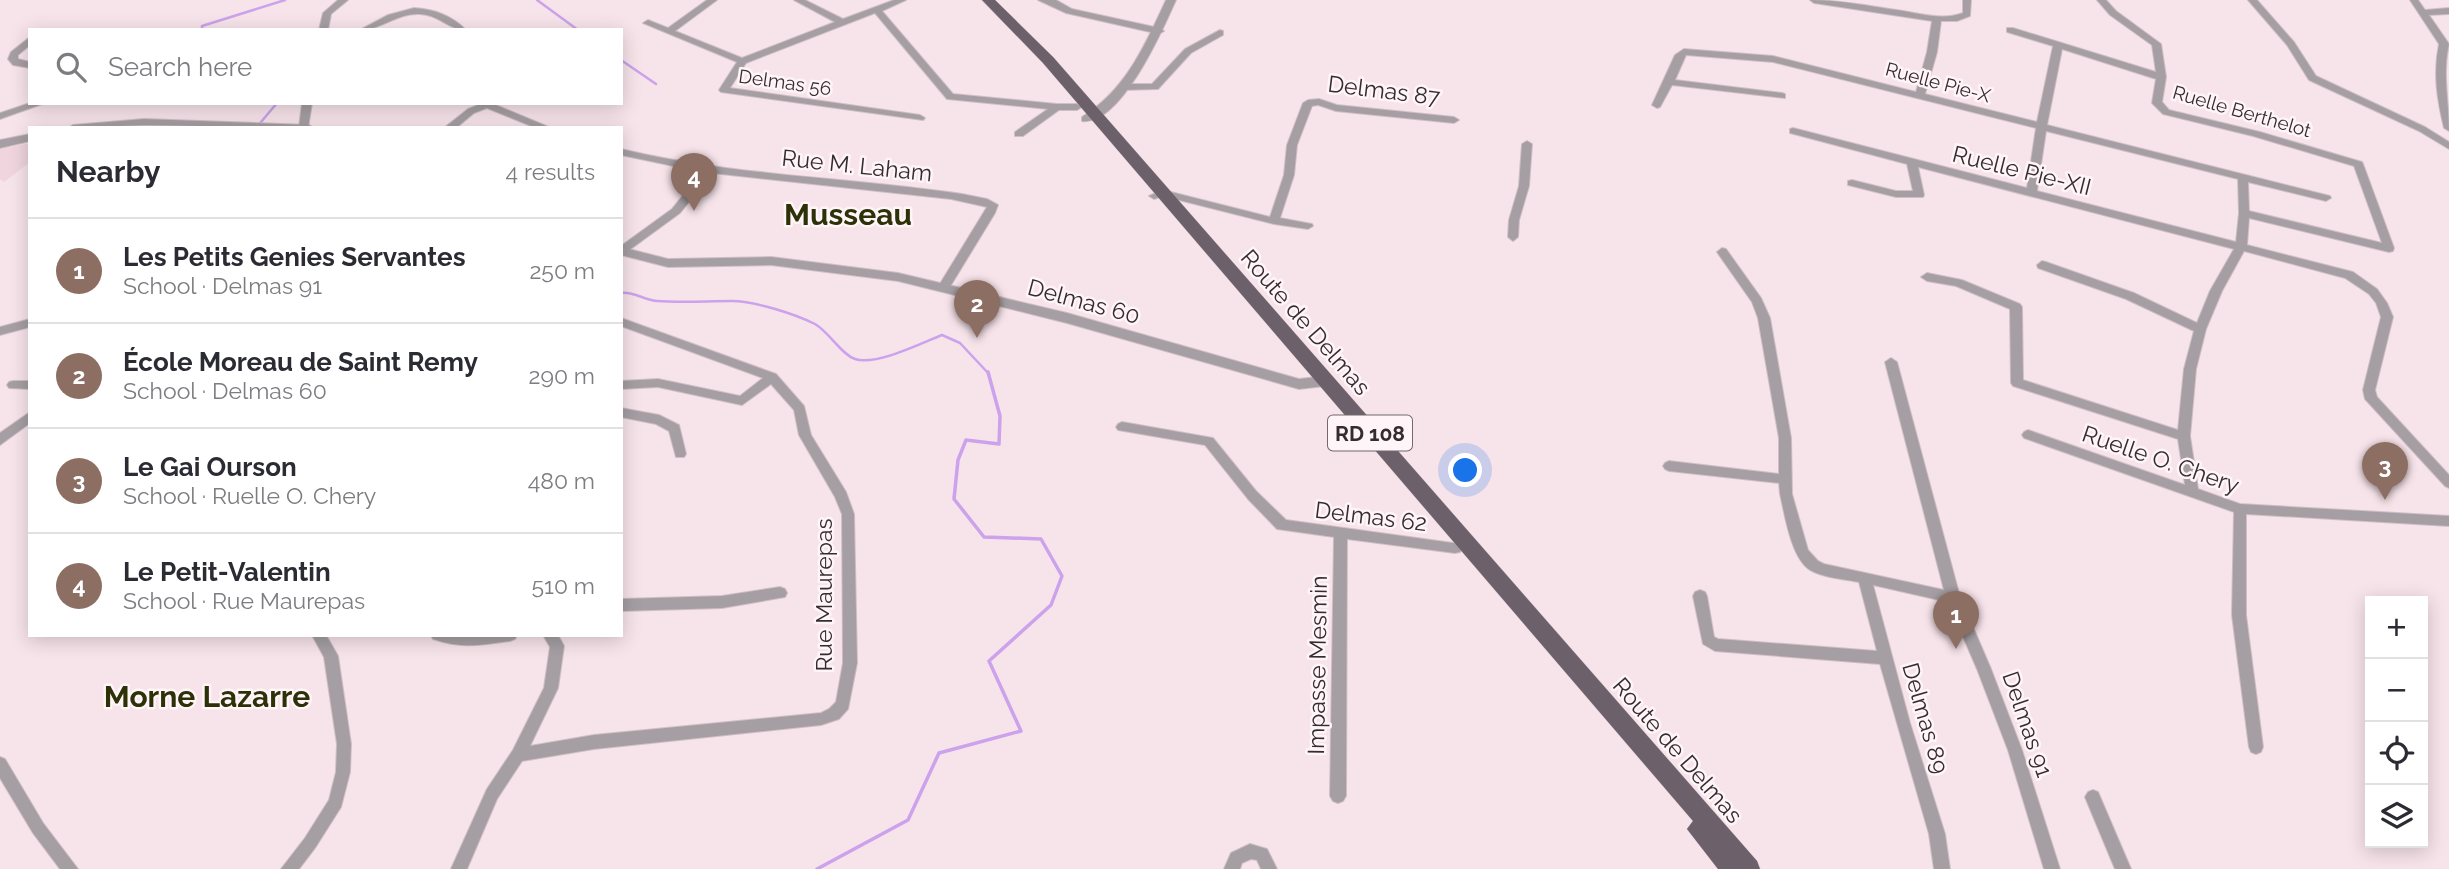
<!DOCTYPE html>
<html lang="en">
<head>
<meta charset="utf-8">
<style>
	body { margin:0; font-family:Raleway,sans-serif; background:#f2f2f3; color:#2b2b33 }
	.controls { position:absolute; right:21px; bottom:21px; display:grid; overflow:hidden; border-radius:0px; box-shadow:0 4px 18px #0003 }
	.controls button { width:63px; height:63px; display:grid; place-items:center; padding:0; border:0; border-bottom:2px solid #e1e1e2; background:#fff; color:#2b2b33; font:35px sans-serif }
	.you { position:absolute; left:1466px; top:471px; width:24px; height:24px; margin:-18px; border:5px solid #fff; border-radius:50%; background:#1a73e8; box-shadow:0 0 0 10px #1a73e833 }
	.badge { display:grid; place-items:center; width:46px; height:46px; border-radius:50%; background:#636d15; color:#fff; font-size:23px; font-weight:700 }
	.pin { position:absolute; translate:-50% -58px; filter:drop-shadow(0 2px 4px #0008) }
	.pin::after { content:''; position:absolute; top:37px; width:24px; height:21px; background:inherit; clip-path:polygon(0 0,100% 0,50% 100%) }
	.list { margin:0; padding:0; list-style:none }
	h2 { display:flex; justify-content:space-between; align-items:center; height:91px; margin:0; padding:0 28px; font-size:30px }
	h2 small { font-size:23px; font-weight:400; color:#7c7c81 }
	.list li { display:grid; grid-template-columns:46px 1fr auto; gap:21px; align-items:center; box-sizing:border-box; height:105px; padding:0 28px; border-top:2px solid #e1e1e2 }
	.list b { display:block; font-size:26px; white-space:nowrap }
	.list p { margin:0; font-size:23px; white-space:nowrap; color:#7c7c81 }
	.list em { font-size:23px; font-style:normal; color:#7c7c81 }
	.icon { flex:none; width:38px; height:38px; fill:none; stroke:currentColor; stroke-width:2; stroke-linecap:round; stroke-linejoin:round }
	.map { position:relative; flex:none; width:2449px; height:869px; overflow:hidden }
	.search { position:absolute; background:#fff; box-shadow:0 4px 18px #0003; left:28px; top:28px; width:595px; height:77px; display:flex; align-items:center; gap:18px; box-sizing:border-box; padding:0 24px; border-radius:0px; color:#7c7c81; font-size:26px }
	.panel { position:absolute; background:#fff; box-shadow:0 4px 18px #0003; left:28px; top:126px; width:595px; height:511px; border-radius:0px }
	.map>svg:first-child { display:block }
	.built { fill:#f0d5de }
	.lines { fill:none; stroke-linecap:round; stroke-linejoin:round }
	.stream-far1 { stroke:#cba2eb; stroke-width:2.5 }
	.stream { stroke:#cba2eb; stroke-width:3.5 }
	.minor-casing { stroke:#d0bfc5; stroke-width:2 }
	.tertiary-casing { stroke:#d0bfc5; stroke-width:2 }
	.primary-casing { stroke:#d0bfc5; stroke-width:1 }
	.minor { fill:#a59fa3; fill-rule:evenodd }
	.tertiary { fill:#a59fa3; fill-rule:evenodd }
	.primary { fill:#6c616a; fill-rule:evenodd }
	.labels { text-anchor:middle; dominant-baseline:central; stroke-width:5; stroke-linejoin:round; paint-order:stroke }
	.far-street-label { font-size:19px; fill:#342d2f; stroke:#fff4f7 }
	.shield { fill:#fff4f7; stroke:#71696b; stroke-width:2 }
	.shield-label { font-size:21px; font-weight:bold; fill:#342d2f }
	.street-label { font-size:23px; fill:#342d2f; stroke:#fff4f7 }
	.district-label { font-size:30px; font-weight:bold; fill:#2c3108; stroke:#fff4f7 }
</style>
</head>
<body>
<div class="map">
<svg width="2449" height="869" viewBox="0 0 2449 869">
	<rect width="100%" height="100%" fill="#f7e4ea"/>
	<polygon class="built" points="30,143 30,162 4,182 0,179 0,149"/>
	<g class="lines">
		<g class="stream-far1">
			<polyline points="537,0 578,30"/>
			<polyline points="202,30 202,26 285,0"/>
			<polyline points="262,30 273,30"/>
			<polyline points="621,60 656,84"/>
			<polyline points="256,128 277,103"/>
			<path d="M 621,293 C 633,291 644,300 657,301 C 683,303 706,301 732,301 C 754,301 795,314 815,324 C 830,333 841,354 855,359 C 876,366 922,343 942,335 L 960,343 L 989,374"/>
		</g>
		<polyline class="stream" points="817,869 908,820 939,753 1021,731 989,661 1051,605 1062,576 1041,539 984,537 954,499 958,460 966,440 999,444 1000,416 988,372"/>
		<defs>
			<g id="minor">
				<polygon points="338,0 348,0 331,14 328,30 319,30 323,13"/>
				<polygon points="707,0 717,0 675,31 742,58 835,22 794,0 805,0 843,19 894,0 906,0 882,11 953,94 1057,104 1077,104 1082,107 1077,110 1059,110 1023,136 1015,136 1015,132 1048,109 947,99 875,13 746,63 730,88 920,115 925,118 923,120 721,92 719,90 737,62 643,23 648,20 668,28"/>
				<polygon points="1038,0 1056,0 1072,9 1159,28 1164,31 1159,34 1066,13"/>
				<path d="M 1810,0 C 1839,0 1868,6 1897,10 C 1918,13 1942,21 1963,13 L 1963,0 L 1971,0 L 1970,16 L 1957,21 L 1941,21 L 1937,52 L 1925,94 L 2037,122 L 2053,46 L 2007,32 L 2007,28 L 2013,28 L 2156,72 L 2152,45 L 2110,15 L 2097,0 L 2106,0 L 2116,11 L 2161,44 L 2166,77 L 2162,102 L 2169,110 L 2260,132 L 2362,162 L 2363,164 L 2394,248 L 2393,251 L 2389,252 L 2249,218 L 2247,245 L 2353,272 L 2377,289 L 2387,303 L 2393,317 L 2375,390 L 2377,397 L 2449,475 L 2449,488 L 2445,486 L 2365,399 L 2363,390 L 2381,317 L 2376,303 L 2369,294 L 2345,278 L 2244,251 L 2222,291 L 2206,329 L 2196,369 L 2190,436 L 2198,489 L 2240,504 L 2449,516 L 2449,526 L 2246,514 L 2246,615 L 2263,747 L 2261,752 L 2256,754 L 2251,752 L 2249,747 L 2232,615 L 2234,512 L 2024,438 L 2022,435 L 2024,432 L 2028,430 L 2185,485 L 2178,439 L 2013,386 L 2011,383 L 2010,309 L 1956,286 L 1927,281 L 1921,277 L 1927,273 L 1962,280 L 2020,304 L 2022,307 L 2023,380 L 2178,430 L 2184,369 L 2194,331 L 2126,299 L 2038,268 L 2037,265 L 2042,261 L 2046,262 L 2134,293 L 2197,323 L 2210,291 L 2234,249 L 1918,167 L 1924,195 L 1923,197 L 1896,197 L 1848,185 L 1848,181 L 1852,180 L 1896,191 L 1913,191 L 1907,164 L 1790,133 L 1790,129 L 1793,128 L 2027,188 L 2036,128 L 1773,62 L 1686,55 L 1675,80 L 1782,93 L 1785,94 L 1785,98 L 1672,85 L 1660,107 L 1657,108 L 1652,105 L 1675,55 L 1684,49 L 1773,56 L 1916,92 L 1927,52 L 1932,21 L 1814,3 ZM 2062,49 L 2156,79 L 2152,103 L 2163,114 L 2253,136 L 2354,166 L 2382,243 L 2249,211 L 2248,182 L 2326,201 L 2331,198 L 2330,196 L 2047,125 ZM 2046,131 L 2238,179 L 2239,213 L 2236,242 L 2037,191 Z"/>
				<polygon points="2248,0 2257,0 2294,42 2316,76 2425,127 2449,142 2449,149 2419,131 2309,80 2287,45"/>
				<path d="M 2410,0 L 2418,0 L 2425,10 L 2449,8 L 2449,14 L 2429,15 L 2449,44 C 2442,73 2449,101 2449,131 L 2444,128 C 2437,99 2433,73 2439,44 Z"/>
				<path d="M 414,8 C 435,9 452,16 466,30 C 449,30 438,14 419,14 C 397,13 381,30 360,30 L 388,15 Z"/>
				<polygon points="1220,30 1223,31 1223,35 1191,53 1158,89 1123,90 1118,87 1123,84 1152,84 1185,49"/>
				<polygon points="30,37 30,45 18,55 18,59 30,62 30,68 13,65 8,59 11,52"/>
				<polygon points="1319,99 1337,105 1454,117 1459,120 1454,123 1336,111 1318,105 1312,106 1297,145 1294,175 1280,218 1312,224 1313,226 1308,229 1274,224 1163,196 1154,199 1149,196 1163,190 1270,217 1284,175 1287,145 1303,103 1308,100"/>
				<polygon points="30,103 45,103 0,119 0,113"/>
				<polygon points="302,103 312,103 308,128 299,127"/>
				<polygon points="483,103 491,103 551,128 536,128 487,108 474,113 456,128 444,128 468,109"/>
				<polygon points="1527,141 1532,144 1529,186 1519,220 1518,237 1513,241 1508,237 1509,220 1519,186 1522,144"/>
				<path d="M 621,149 C 733,176 848,177 962,194 L 987,199 L 998,205 L 995,213 L 948,290 L 944,291 L 938,287 L 987,207 L 951,199 L 712,173 L 680,213 L 621,256 L 621,246 L 672,209 L 702,172 L 621,155 Z"/>
				<path d="M 1722,248 L 1726,249 L 1761,298 L 1770,318 L 1791,438 L 1792,494 L 1808,550 L 1818,561 L 1824,564 L 1944,590 L 1885,362 L 1891,358 L 1897,362 L 1960,597 L 1991,669 L 2022,750 L 2060,869 L 2044,869 L 2008,750 L 1977,669 L 1948,602 L 1873,585 L 1910,723 L 1945,834 L 1950,869 L 1934,869 L 1929,834 L 1880,664 L 1715,651 L 1703,644 L 1693,596 L 1695,592 L 1700,590 L 1705,592 L 1707,596 L 1714,637 L 1718,639 L 1877,651 L 1859,582 C 1844,579 1824,578 1810,570 C 1791,558 1785,515 1780,494 L 1779,483 L 1669,471 L 1665,469 L 1663,466 L 1665,463 L 1669,461 L 1779,474 L 1779,438 L 1758,318 L 1752,302 L 1717,252 Z"/>
				<polygon points="621,318 776,374 804,406 811,435 846,492 854,514 857,663 848,709 839,719 821,725 594,749 522,761 497,799 467,869 451,869 487,789 513,750 544,688 550,647 543,635 558,635 564,646 558,688 530,746 594,735 821,713 829,709 836,702 843,663 842,514 835,497 799,435 794,410 771,384 742,405 658,387 621,389 621,381 658,379 740,396 763,378 621,326"/>
				<polygon points="30,319 30,327 0,335 0,327"/>
				<polygon points="13,381 30,381 30,389 9,388 7,385 9,382"/>
				<polygon points="621,408 659,415 679,425 686,454 684,457 676,457 669,431 656,424 621,417"/>
				<polygon points="30,412 30,423 0,445 0,433"/>
				<polygon points="1122,422 1213,438 1256,491 1286,520 1460,544 1462,548 1460,552 1455,553 1347,539 1346,796 1343,801 1338,803 1333,801 1330,796 1334,537 1277,529 1248,499 1205,445 1118,430 1116,427 1118,424"/>
				<polygon points="780,587 785,589 787,593 785,597 722,608 621,611 621,599 722,596"/>
				<polygon points="312,635 326,635 338,656 351,744 350,772 341,807 315,848 299,869 281,869 305,838 329,800 336,772 337,744 324,657"/>
				<path d="M 431,635 L 517,635 L 515,639 L 510,641 C 480,645 463,649 433,639 Z"/>
				<polygon points="0,757 5,759 43,823 78,869 60,869 33,833 0,778"/>
				<polygon points="2093,790 2098,792 2131,869 2115,869 2085,797 2088,792"/>
				<polygon points="1250,844 1267,849 1277,869 1261,869 1257,860 1251,859 1242,863 1240,869 1224,869 1231,853"/>
			</g>
			<g id="tertiary">
				<path d="M 1166,0 L 1176,0 C 1163,29 1121,126 1082,121 L 1082,117 C 1126,90 1145,45 1166,0 Z"/>
				<polygon points="144,119 309,125 314,128 144,125 68,128 73,125"/>
				<polygon points="30,134 30,141 0,148 0,140"/>
				<polygon points="621,247 668,259 771,257 898,273 1067,313 1299,379 1325,376 1332,381 1325,386 1299,389 1067,323 898,281 771,265 668,267 621,255"/>
			</g>
			<polygon id="primary" points="982,0 995,0 1053,57 1757,861 1760,869 1718,869 1687,829 1693,821 1043,63"/>
		</defs>
		<use href="#minor" class="minor-casing"/>
		<use href="#tertiary" class="tertiary-casing"/>
		<use href="#primary" class="primary-casing"/>
		<use href="#minor" class="minor"/>
		<use href="#tertiary" class="tertiary"/>
		<use href="#primary" class="primary"/>
	</g>
	<g class="labels">
		<g class="far-street-label">
			<text transform="translate(785 82) rotate(8)">Delmas 56</text>
			<text transform="translate(1938 82) rotate(15)">Ruelle Pie-X</text>
			<text transform="translate(2242 111) rotate(16)">Ruelle Berthelot</text>
		</g>
		<rect class="shield" x="1328" y="415.5" width="84" height="35" rx="5"/>
		<g class="shield-label">
			<text x="1370" y="433">RD 108</text>
		</g>
		<g class="street-label">
			<text transform="translate(1384 90) rotate(7)">Delmas 87</text>
			<text transform="translate(857 165) rotate(6)">Rue M. Laham</text>
			<text transform="translate(2022 170) rotate(14)">Ruelle Pie-XII</text>
			<text transform="translate(1084 301) rotate(15)">Delmas 60</text>
			<text transform="translate(1306 322) rotate(49)">Route de Delmas</text>
			<text transform="translate(2161 459) rotate(19)">Ruelle O. Chery</text>
			<text transform="translate(1371 516) rotate(7)">Delmas 62</text>
			<text transform="translate(823 595) rotate(-90)">Rue Maurepas</text>
			<text transform="translate(1317 665) rotate(-89)">Impasse Mesmin</text>
			<text transform="translate(1926 718) rotate(74)">Delmas 89</text>
			<text transform="translate(2028 724) rotate(71)">Delmas 91</text>
			<text transform="translate(1678 750) rotate(49)">Route de Delmas</text>
		</g>
		<g class="district-label">
			<text x="848" y="214">Musseau</text>
			<text x="207" y="696">Morne Lazarre</text>
		</g>
	</g>
</svg>
<div class="controls">
<button>+</button>
<button>−</button>
<button><svg class="icon" aria-label="locate" viewBox="0 0 24 24"><circle cx="12" cy="12" r="6"/><path d="M12 2v4M12 18v4M2 12h4M18 12h4"/></svg></button>
<button><svg class="icon" aria-label="layers" viewBox="0 0 24 24"><path d="M12 4l9 5-9 5-9-5zM3 14l9 5 9-5"/></svg></button>
</div>
<div class="you"></div>
<div class="pin badge" style="left:1956px;top:649px;background:#8d6e63">1</div>
<div class="pin badge" style="left:977px;top:338px;background:#8d6e63">2</div>
<div class="pin badge" style="left:2385px;top:500px;background:#8d6e63">3</div>
<div class="pin badge" style="left:694px;top:211px;background:#8d6e63">4</div>
<div class="search"><svg class="icon" aria-label="search" viewBox="0 0 24 24"><circle cx="10" cy="10" r="6"/><path d="M15 15l6 6"/></svg>Search here</div>
<section class="panel">
<h2>Nearby<small>4 results</small></h2>
<ul class="list">
<li><span class="badge" style="background:#8d6e63">1</span><div><b>Les Petits Genies Servantes</b><p>School · Delmas 91</p></div><em>250 m</em></li>
<li><span class="badge" style="background:#8d6e63">2</span><div><b>École Moreau de Saint Remy</b><p>School · Delmas 60</p></div><em>290 m</em></li>
<li><span class="badge" style="background:#8d6e63">3</span><div><b>Le Gai Ourson</b><p>School · Ruelle O. Chery</p></div><em>480 m</em></li>
<li><span class="badge" style="background:#8d6e63">4</span><div><b>Le Petit-Valentin</b><p>School · Rue Maurepas</p></div><em>510 m</em></li>
</ul>
</section>
</div>
</body>
</html>
